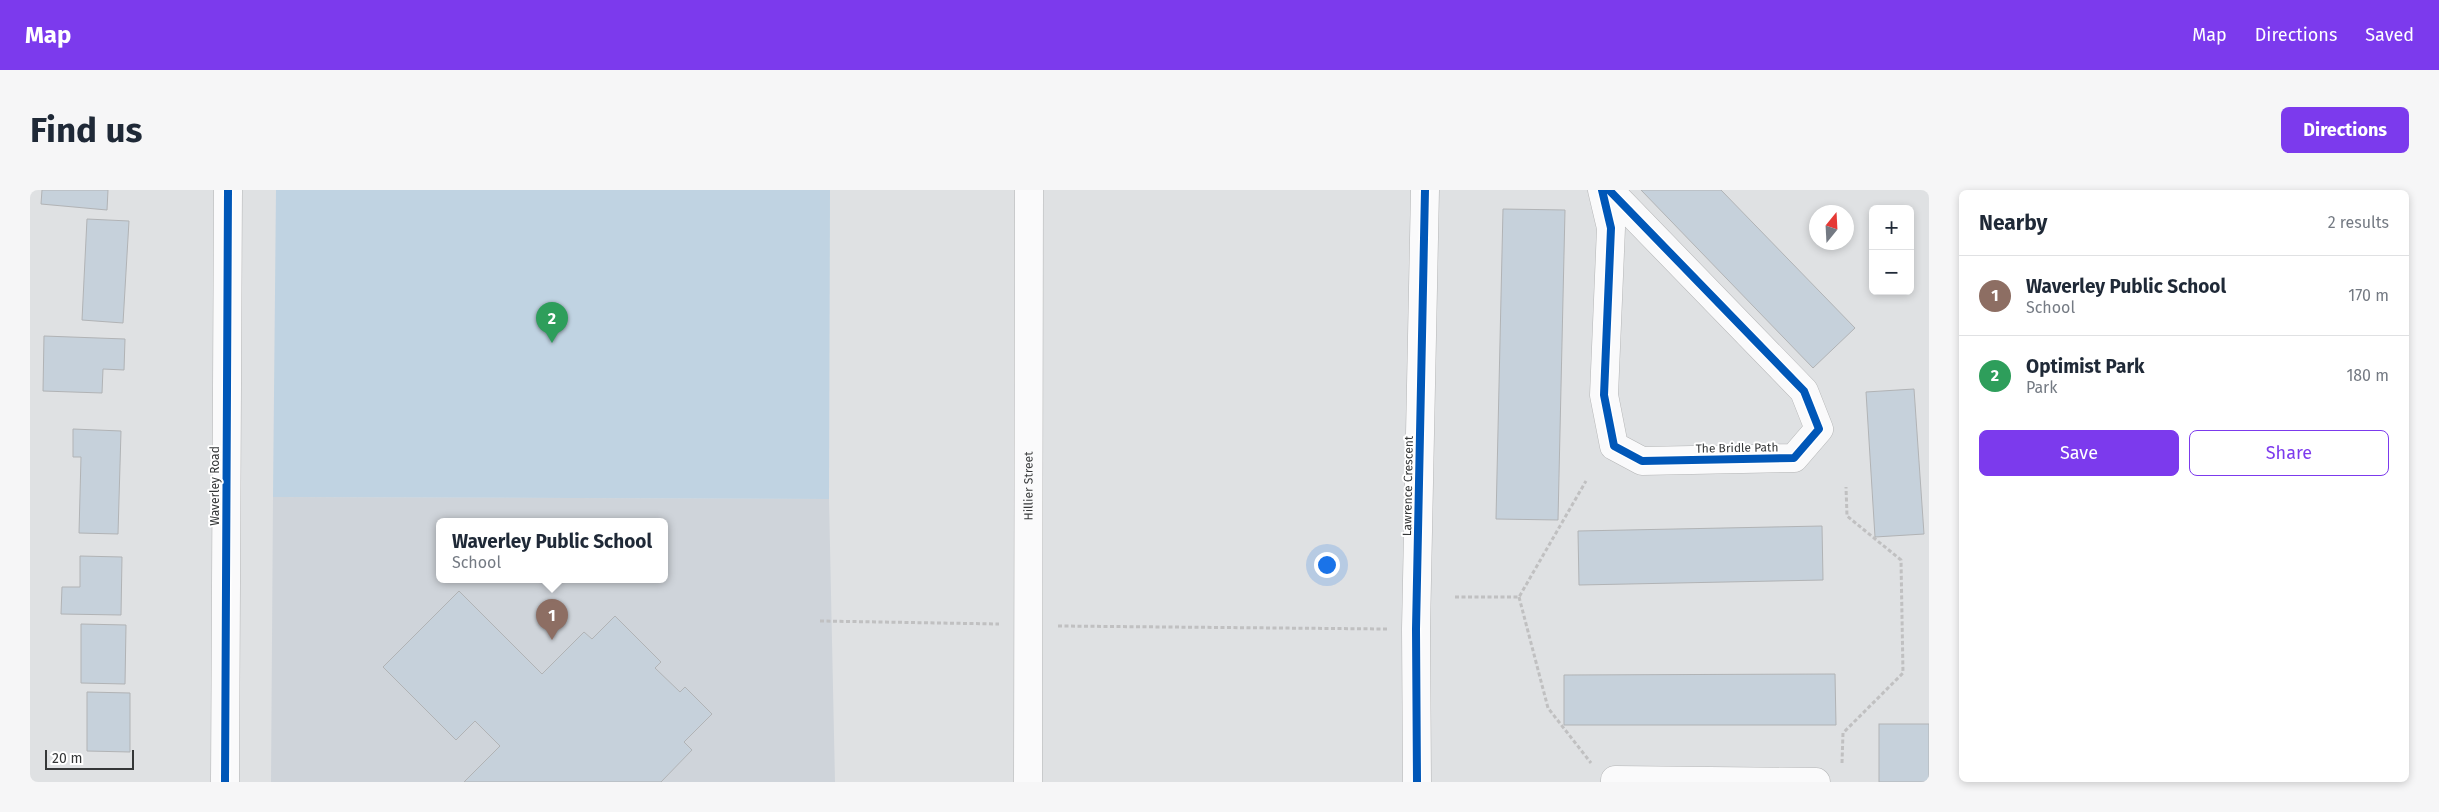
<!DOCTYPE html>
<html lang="en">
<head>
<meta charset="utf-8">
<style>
	body { margin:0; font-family:"Fira Sans",sans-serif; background:#f6f6f7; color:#1f2937 }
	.controls { position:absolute; right:15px; top:15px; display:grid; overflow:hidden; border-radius:8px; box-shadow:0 2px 8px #0003 }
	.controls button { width:45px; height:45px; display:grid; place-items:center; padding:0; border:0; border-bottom:1px solid #e0e1e3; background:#fff; color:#1f2937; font:25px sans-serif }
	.compass { position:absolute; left:1779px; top:15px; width:45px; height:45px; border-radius:50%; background:#fff; box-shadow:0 2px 8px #0003; rotate:18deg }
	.scale { position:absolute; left:15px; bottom:12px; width:89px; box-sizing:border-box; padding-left:5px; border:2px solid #353738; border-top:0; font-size:14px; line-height:18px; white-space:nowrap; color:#353738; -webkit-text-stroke:4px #fff; paint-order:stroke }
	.you { position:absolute; left:1296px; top:374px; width:18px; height:18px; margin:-12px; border:4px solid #fff; border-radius:50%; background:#1a73e8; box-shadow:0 0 0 8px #1a73e833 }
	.badge { display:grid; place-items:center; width:32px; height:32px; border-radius:50%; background:#7c3aed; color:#fff; font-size:16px; font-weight:700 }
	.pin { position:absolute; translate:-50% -41px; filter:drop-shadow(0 1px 2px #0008) }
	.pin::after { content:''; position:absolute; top:26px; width:18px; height:15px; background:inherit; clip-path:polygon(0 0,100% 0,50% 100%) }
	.popup { position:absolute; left:406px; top:328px; width:232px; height:65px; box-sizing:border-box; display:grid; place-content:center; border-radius:8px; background:#fff; filter:drop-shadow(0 1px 4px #0005); font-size:16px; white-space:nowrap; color:#747a83 }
	.popup b { font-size:19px; color:#1f2937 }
	.popup::after { content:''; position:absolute; left:50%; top:100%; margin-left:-10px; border:10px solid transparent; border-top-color:#fff }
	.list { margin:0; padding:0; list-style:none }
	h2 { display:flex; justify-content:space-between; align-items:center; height:65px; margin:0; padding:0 20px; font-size:21px }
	h2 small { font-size:16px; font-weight:400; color:#747a83 }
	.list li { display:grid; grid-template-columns:32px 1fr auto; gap:15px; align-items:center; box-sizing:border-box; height:80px; padding:0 20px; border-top:1px solid #e0e1e3 }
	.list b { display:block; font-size:19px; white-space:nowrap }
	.list p { margin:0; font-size:16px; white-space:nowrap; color:#747a83 }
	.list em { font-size:16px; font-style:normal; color:#747a83 }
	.actions { display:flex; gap:10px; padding:15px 20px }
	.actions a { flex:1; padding:11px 0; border:1px solid #7c3aed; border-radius:8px; text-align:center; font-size:18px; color:#7c3aed }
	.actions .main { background:#7c3aed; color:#fff }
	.map { position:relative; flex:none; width:1899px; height:592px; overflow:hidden; border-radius:8px }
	header { display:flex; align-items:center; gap:30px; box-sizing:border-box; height:70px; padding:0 25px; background:#7c3aed; color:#fff }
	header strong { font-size:24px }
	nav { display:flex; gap:28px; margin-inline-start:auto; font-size:18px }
	.intro { display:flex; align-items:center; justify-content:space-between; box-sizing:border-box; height:120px; padding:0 30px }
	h1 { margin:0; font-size:35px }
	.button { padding:12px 22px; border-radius:8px; background:#7c3aed; color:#fff; font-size:18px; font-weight:700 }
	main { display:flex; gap:30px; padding:0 30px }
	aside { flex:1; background:#fff; border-radius:8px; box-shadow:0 2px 8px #0003 }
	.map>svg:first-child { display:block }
	.built { fill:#cfd4da; fill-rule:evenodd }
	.green { fill:#c0d3e2 }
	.building { fill:#c6d1db; stroke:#b1b3b5 }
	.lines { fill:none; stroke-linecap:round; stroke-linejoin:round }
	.street-casing { stroke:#b4b5b6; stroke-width:29 }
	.path { stroke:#c0c0c1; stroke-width:3; stroke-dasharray:4 2.5; stroke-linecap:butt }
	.street { stroke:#fafafb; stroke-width:28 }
	.cycleway-casing { stroke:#fff; stroke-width:11 }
	.cycleway { stroke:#0057b8; stroke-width:8 }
	.labels { text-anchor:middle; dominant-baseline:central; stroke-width:4; stroke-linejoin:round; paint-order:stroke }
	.street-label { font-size:12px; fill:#353738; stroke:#fff }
</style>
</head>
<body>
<header>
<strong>Map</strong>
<nav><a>Map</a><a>Directions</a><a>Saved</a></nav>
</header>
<div class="intro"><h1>Find us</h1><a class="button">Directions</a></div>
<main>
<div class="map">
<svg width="1899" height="592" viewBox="0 0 1899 592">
	<rect width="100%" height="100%" fill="#dfe1e3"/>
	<path class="built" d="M 243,307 L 799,309 L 805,592 L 241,592 ZM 410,331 L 634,331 L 634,389 L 410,389 Z"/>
	<polygon class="green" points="246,0 800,0 799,309 243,307"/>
	<g class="building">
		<polygon points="12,0 78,0 77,20 11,14"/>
		<polygon points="1611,0 1691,0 1825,138 1783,178"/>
		<polygon points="1473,19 1535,20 1528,330 1466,329"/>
		<polygon points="57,29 99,31 93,133 52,130"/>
		<polygon points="14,146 95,149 94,180 73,179 72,203 13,201"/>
		<polygon points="1884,199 1894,344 1845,347 1836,202"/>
		<polygon points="43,239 91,241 88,344 49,343 51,267 43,267"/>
		<polygon points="1792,336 1793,390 1549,395 1548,341"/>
		<polygon points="50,366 92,367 91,425 31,424 32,397 50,397"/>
		<polygon points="429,401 512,484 554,442 562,449 585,426 631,472 625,478 650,502 655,497 682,524 654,552 662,560 631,592 434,592 470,556 445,531 426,550 353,477"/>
		<polygon points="51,434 96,435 95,494 51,493"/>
		<polygon points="1805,484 1806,535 1534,535 1534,485"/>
		<polygon points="57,502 100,503 100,562 57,561"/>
		<rect x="1849" y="534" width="50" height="58"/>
	</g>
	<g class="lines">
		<defs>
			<g id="street">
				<polyline points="1572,0 1581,38 1574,205 1584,256 1612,271 1764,268 1789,239 1774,201 1579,0"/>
				<polyline points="195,592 198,0"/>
				<path id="s1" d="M 998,592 L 999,0"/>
				<polyline points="1387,592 1386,439 1395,0"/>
				<polyline points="1585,592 1585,590 1786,592"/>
			</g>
		</defs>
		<use href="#street" class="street-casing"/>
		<g class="path">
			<polyline points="1425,407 1489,407 1556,291"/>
			<polyline points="1489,407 1518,518 1561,573"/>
			<polyline points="790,431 969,434"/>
			<polyline points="1028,436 1357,439"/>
			<polyline points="1812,573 1813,543 1873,483 1871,370 1817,326 1816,297"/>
		</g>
		<use href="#street" class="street"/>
		<defs>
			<g id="cycleway">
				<polyline points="1572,0 1581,38 1574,205 1584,256 1612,271 1764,268 1789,239 1774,201 1579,0"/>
				<polyline points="195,592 198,0"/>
				<polyline points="1387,592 1386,439 1395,0"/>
			</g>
		</defs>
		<use href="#cycleway" class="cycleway-casing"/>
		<use href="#cycleway" class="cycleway"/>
	</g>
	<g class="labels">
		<g class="street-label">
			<text transform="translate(1707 258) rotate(-1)">The Bridle Path</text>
			<text transform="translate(185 296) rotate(-90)">Waverley Road</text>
			<text stroke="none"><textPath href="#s1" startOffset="296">Hillier Street</textPath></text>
			<text transform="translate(1378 296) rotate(-89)">Lawrence Crescent</text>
		</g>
	</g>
</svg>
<div class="controls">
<button>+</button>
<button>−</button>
</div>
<svg class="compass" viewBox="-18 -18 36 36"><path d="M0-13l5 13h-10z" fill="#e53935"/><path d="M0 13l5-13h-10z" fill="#747a83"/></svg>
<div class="scale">20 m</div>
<div class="you"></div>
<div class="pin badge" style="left:522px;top:450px;background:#8d6e63">1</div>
<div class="popup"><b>Waverley Public School</b>School</div>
<div class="pin badge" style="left:522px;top:153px;background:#2e9e5b">2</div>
</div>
<aside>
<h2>Nearby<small>2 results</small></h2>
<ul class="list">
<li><span class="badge" style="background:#8d6e63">1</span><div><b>Waverley Public School</b><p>School</p></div><em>170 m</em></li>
<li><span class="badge" style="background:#2e9e5b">2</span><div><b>Optimist Park</b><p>Park</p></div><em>180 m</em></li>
</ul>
<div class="actions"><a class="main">Save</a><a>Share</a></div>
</aside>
</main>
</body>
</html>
